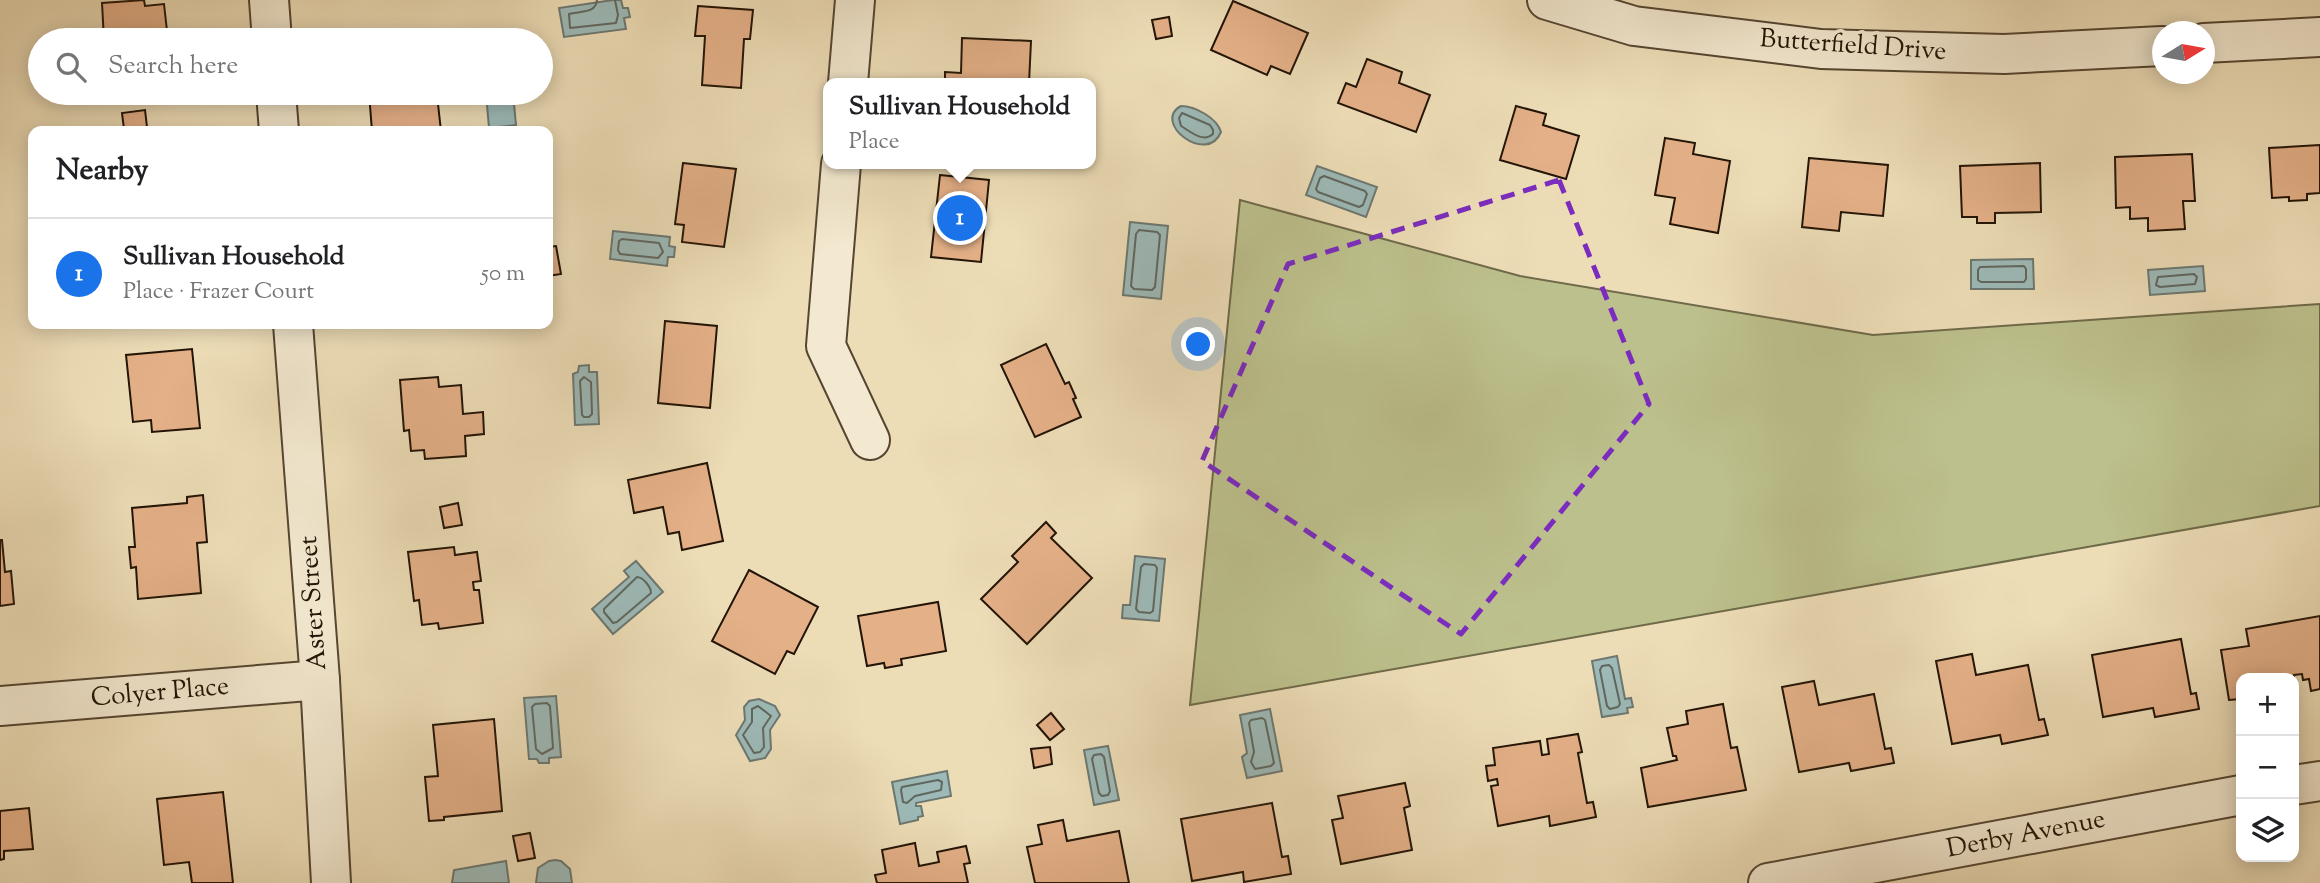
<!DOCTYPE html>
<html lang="en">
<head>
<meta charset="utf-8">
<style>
	body { margin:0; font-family:"Sorts Mill Goudy",serif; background:#f2f2f2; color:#202124 }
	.controls { position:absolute; right:21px; bottom:21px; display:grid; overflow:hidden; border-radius:14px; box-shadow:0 4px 18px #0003 }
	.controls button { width:63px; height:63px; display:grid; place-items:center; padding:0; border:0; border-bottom:2px solid #e0e0e0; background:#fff; color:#202124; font:35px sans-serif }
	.compass { position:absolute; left:2152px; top:21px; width:63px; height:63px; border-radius:50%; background:#fff; box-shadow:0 4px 18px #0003; rotate:79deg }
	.you { position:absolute; left:1199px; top:345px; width:24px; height:24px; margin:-18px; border:5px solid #fff; border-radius:50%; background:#1a73e8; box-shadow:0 0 0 10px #1a73e833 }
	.badge { display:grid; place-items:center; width:46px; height:46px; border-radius:50%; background:#1a73e8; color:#fff; font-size:23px; font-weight:700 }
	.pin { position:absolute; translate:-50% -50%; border:4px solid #fff; box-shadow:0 2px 7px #0006 }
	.popup { position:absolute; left:823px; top:78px; width:273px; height:91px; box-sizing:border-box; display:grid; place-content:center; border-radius:14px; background:#fff; filter:drop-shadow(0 2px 5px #0005); font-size:23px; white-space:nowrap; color:#757577 }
	.popup b { font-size:26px; color:#202124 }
	.popup::after { content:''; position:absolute; left:50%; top:100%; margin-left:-14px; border:14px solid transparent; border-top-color:#fff }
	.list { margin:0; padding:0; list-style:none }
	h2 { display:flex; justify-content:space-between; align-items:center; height:91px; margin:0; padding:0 28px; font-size:30px }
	h2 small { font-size:23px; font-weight:400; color:#757577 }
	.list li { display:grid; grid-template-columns:46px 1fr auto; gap:21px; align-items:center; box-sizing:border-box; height:112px; padding:0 28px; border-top:2px solid #e0e0e0 }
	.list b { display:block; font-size:26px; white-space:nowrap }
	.list p { margin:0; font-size:23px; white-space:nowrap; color:#757577 }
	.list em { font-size:23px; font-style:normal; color:#757577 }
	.icon { flex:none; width:38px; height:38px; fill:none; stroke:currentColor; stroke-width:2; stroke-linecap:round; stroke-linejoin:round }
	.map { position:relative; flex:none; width:2320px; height:883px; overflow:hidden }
	.search { position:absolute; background:#fff; box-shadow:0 4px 18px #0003; left:28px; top:28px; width:525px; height:77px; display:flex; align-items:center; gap:18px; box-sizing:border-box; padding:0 24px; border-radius:38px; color:#757577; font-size:26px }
	.panel { position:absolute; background:#fff; box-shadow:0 4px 18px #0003; left:28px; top:126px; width:525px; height:203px; border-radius:14px }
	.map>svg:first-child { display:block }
	.green { fill:#bcc08c; stroke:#6f6a49; stroke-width:2 }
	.water { fill:#9dbab8; stroke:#6c7871; stroke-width:2 }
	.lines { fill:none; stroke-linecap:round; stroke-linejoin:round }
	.shore { stroke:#60675f; stroke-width:2 }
	.building { fill:#e4b088; stroke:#221406; stroke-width:2 }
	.street-casing { stroke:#554632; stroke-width:42 }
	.street { stroke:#f3e9d0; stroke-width:38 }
	.marked { fill:none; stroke:#7b2cbf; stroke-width:5; stroke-dasharray:14 9; stroke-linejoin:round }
	.labels { text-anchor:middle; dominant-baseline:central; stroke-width:7; stroke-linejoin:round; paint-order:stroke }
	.street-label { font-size:26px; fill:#221406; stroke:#f3e9d0 }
</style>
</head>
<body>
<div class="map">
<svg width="2320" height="883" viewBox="0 0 2320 883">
	<rect width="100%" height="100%" fill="#edddb7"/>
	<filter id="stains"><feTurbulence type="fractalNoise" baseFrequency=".00286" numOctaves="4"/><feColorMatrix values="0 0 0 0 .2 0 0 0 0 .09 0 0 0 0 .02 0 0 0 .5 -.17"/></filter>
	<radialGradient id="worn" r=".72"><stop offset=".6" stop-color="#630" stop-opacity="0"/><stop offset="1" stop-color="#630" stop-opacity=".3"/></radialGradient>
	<polygon class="green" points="1240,200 1520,276 1873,335 2320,304 2320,506 1190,705"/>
	<g class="water">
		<polygon points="613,0 621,0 623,8 628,8 630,17 624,18 626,29 564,37 559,8"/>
		<polygon points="486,93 513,93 516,125 489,128"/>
		<path d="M 1181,106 C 1195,106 1217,118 1221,132 C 1207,166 1151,122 1181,106 Z"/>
		<polygon points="1317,166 1377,187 1366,217 1306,195"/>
		<polygon points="1130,222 1168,226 1161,299 1123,295"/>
		<polygon points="613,231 670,237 669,246 675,247 674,257 668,257 667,266 610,259"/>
		<polygon points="2033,259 2034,289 1971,289 1971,260"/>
		<polygon points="2203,266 2205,291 2150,295 2148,270"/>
		<polygon points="589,365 589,372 597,372 599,424 575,425 573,374 578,372 579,366"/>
		<polygon points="1135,556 1165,559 1159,621 1122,618 1123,605 1130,605"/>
		<polygon points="636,561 663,592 613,634 592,609 629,577 624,571"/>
		<polygon points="1617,656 1625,699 1631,698 1633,707 1627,708 1628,713 1602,717 1592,661"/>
		<polygon points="556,696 561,757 549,758 549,763 539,763 537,759 529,759 524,698"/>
		<polygon points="759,699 775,706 780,715 770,730 771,749 765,758 750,761 736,735 745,720 744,707 749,701"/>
		<polygon points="1270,709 1282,771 1247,778 1242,757 1247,753 1240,715"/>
		<polygon points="1108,746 1119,800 1094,805 1084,750"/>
		<polygon points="947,771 951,796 916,803 916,806 921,806 923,816 918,817 918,820 900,824 892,782"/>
		<polygon points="555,860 561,861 570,869 572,883 536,883 538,868 549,861"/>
		<polygon points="506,861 509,883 452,883 454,870"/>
	</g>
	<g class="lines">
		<g class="shore">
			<path d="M 597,0 C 596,14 579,11 569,14 L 570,28 L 616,23 L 618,15 L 615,0"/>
			<path d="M 1182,113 L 1210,125 L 1213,130 L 1213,134 C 1203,143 1191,132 1181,126 L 1179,118 Z"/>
			<polygon points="1324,176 1365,191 1367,194 1363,205 1359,207 1318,192 1316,189 1320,178"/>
			<polygon points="1139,230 1157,232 1160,235 1155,287 1152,290 1134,289 1131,286 1136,234"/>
			<polygon points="622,239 659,243 663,252 658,258 620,254 618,250 619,241"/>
			<polygon points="2024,266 2026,269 2026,279 2024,282 1981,282 1978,280 1978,270 1980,267"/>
			<polygon points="2194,274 2197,277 2195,284 2160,287 2156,285 2158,277"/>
			<polygon points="584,377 591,382 592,414 589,417 584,417 582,415 580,381"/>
			<polygon points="1144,564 1155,565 1157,568 1153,611 1150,613 1139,612 1136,609 1141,567"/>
			<path d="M 637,577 C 643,577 651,587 651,593 L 617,622 L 613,623 L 604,612 L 604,609 Z"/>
			<polygon points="1609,665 1612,668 1620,704 1618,707 1610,709 1607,706 1600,670 1602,666"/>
			<polygon points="547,703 550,706 553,748 542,754 536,749 532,707 535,704"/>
			<polygon points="758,706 771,716 763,728 764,747 760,752 754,753 743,735 752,722 752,709"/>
			<polygon points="1262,718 1265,720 1274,763 1271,766 1255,769 1251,762 1254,752 1249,723 1251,720"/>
			<polygon points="1101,754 1104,757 1110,791 1108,795 1102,796 1099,793 1092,759 1094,755"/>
			<polygon points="938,780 942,782 941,790 915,796 907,803 903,802 901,790 902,787"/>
		</g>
	</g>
	<g class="building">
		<polygon points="144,0 145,6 164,4 168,40 104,40 102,3"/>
		<polygon points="1233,1 1308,33 1290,74 1271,66 1267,75 1211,50"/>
		<polygon points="698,6 753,10 750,39 744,39 741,88 702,85 705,36 695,36"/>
		<polygon points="1169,17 1172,36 1156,39 1152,20"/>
		<polygon points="962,38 1031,41 1029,83 945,83 945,72 961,73"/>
		<polygon points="1367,59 1402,72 1399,83 1430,95 1416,132 1338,103 1346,83 1356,87"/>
		<polygon points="369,93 416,93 417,96 437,95 441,131 372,131"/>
		<polygon points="1516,106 1546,114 1543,125 1579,136 1566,179 1500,160"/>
		<polygon points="145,110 147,127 124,129 122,113"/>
		<polygon points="1665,138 1695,143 1693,154 1730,161 1718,233 1670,224 1675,198 1655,195"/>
		<polygon points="2320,145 2320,193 2307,194 2307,200 2289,201 2289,197 2272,198 2269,148"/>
		<polygon points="2192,154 2195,201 2183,201 2185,229 2148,231 2148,218 2130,219 2130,207 2116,208 2115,157"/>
		<polygon points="1809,158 1888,165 1883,216 1841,212 1839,231 1802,227"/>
		<polygon points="683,163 736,169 724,247 682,242 684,225 675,224"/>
		<polygon points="2040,163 2041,212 1995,213 1995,223 1977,223 1977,217 1962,217 1960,166"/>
		<polygon points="940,175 989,180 981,262 931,257"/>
		<polygon points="556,246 561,274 548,276 548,247"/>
		<polygon points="665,321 717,326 710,408 658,403"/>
		<polygon points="1046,344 1065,384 1069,382 1076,398 1073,399 1081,417 1035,437 1001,365"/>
		<polygon points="192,349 200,428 152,432 151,420 133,422 126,355"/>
		<polygon points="438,377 439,387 461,385 463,414 483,412 484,434 465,436 466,456 425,459 424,450 411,451 409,430 404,431 400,380"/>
		<polygon points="707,463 723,541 682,550 679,532 668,534 663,507 634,513 628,480"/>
		<polygon points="203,495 207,542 197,543 201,593 138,599 136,567 131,568 129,547 135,547 132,508 187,503 187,497"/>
		<polygon points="458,503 462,525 444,528 440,507"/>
		<polygon points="1046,522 1056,533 1051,538 1092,578 1027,644 981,599 1018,562 1012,556"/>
		<polygon points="0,540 2,540 5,572 11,571 14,604 0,606"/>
		<polygon points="454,547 455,555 477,552 481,581 473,582 474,590 479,590 483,623 439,629 438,623 422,625 419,600 414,601 408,552"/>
		<polygon points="749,570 818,607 794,654 787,651 775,674 712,641"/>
		<polygon points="938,602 946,651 901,659 902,665 885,668 884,663 867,666 858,616"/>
		<polygon points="2320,616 2320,689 2311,691 2309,679 2303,680 2302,674 2294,675 2294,679 2241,678 2241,699 2229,700 2221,650 2249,646 2246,629"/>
		<polygon points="2181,639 2191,694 2196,693 2199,709 2155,717 2153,708 2103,717 2092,655"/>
		<polygon points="1972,654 1976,675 2028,665 2039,720 2044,719 2048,735 2002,744 2000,735 1952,744 1936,661"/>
		<polygon points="1814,681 1819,705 1874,694 1885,749 1891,748 1894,763 1851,771 1849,763 1799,772 1782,687"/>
		<polygon points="1723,704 1731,748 1737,747 1746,790 1648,807 1641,768 1677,760 1676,756 1673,756 1667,728 1688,724 1686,711"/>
		<polygon points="1051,713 1064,729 1050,740 1037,725"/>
		<polygon points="494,719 502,811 444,817 444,820 429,821 425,777 438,776 433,725"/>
		<polygon points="1578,734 1582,752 1578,753 1587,803 1593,802 1596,817 1550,826 1549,816 1498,826 1491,786 1498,785 1497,779 1488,781 1486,766 1495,765 1493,748 1540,741 1542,755 1549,754 1547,739"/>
		<polygon points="1050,747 1052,764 1034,768 1031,749"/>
		<polygon points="1405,783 1410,806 1404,808 1412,850 1341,864 1332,820 1343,818 1338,796"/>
		<polygon points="223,792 233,883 192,883 189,862 164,865 157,799"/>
		<polygon points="1272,803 1282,857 1288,856 1291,874 1244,882 1243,872 1192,881 1181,819"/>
		<polygon points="29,808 33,849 4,851 4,859 0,860 0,811"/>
		<polygon points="1063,820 1067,841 1119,831 1129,883 1035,883 1027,847 1042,844 1038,825"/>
		<polygon points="530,833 535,858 518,861 513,836"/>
		<polygon points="915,843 919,866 939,862 937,852 966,846 970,863 964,864 968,883 877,883 875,875 886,873 882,850"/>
	</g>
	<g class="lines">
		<defs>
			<g id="street">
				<polyline points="269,0 272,40"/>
				<polyline points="1547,0 1634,26 1821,49 2004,54 2162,46"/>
				<polyline points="2204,43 2320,37"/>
				<polyline points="848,83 855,0"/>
				<polyline points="276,93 279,131"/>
				<polyline points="841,164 826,346 870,440"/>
				<polyline points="293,324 320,680 331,883"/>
				<polyline points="0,706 320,680"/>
				<polyline points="2294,785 2320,781"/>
				<polyline points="1768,883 2241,795"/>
			</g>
		</defs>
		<use href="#street" class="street-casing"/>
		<use href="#street" class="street"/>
	</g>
	<path class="marked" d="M 1559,180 L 1649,404 L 1461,634 L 1202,461 L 1288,264 Z"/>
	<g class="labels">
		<g class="street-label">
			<text transform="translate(1853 46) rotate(4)">Butterfield Drive</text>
			<text transform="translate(314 603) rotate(-94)">Aster Street</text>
			<text transform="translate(160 693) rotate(-5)">Colyer Place</text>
			<text transform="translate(2026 835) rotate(-11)">Derby Avenue</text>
		</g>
	</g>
	<rect width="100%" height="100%" filter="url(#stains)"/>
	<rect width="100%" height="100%" fill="url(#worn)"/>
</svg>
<div class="controls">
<button>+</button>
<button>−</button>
<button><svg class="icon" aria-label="layers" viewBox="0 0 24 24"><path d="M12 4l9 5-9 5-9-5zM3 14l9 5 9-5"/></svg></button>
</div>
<svg class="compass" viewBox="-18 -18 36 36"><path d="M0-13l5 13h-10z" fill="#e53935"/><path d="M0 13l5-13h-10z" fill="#757577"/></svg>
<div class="you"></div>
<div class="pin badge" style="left:960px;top:218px">1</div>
<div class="popup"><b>Sullivan Household</b>Place</div>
<div class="search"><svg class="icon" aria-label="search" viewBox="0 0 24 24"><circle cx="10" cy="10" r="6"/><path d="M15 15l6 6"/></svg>Search here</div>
<section class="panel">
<h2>Nearby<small></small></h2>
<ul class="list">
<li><span class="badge">1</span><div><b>Sullivan Household</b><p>Place · Frazer Court</p></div><em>50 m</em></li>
</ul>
</section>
</div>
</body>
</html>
